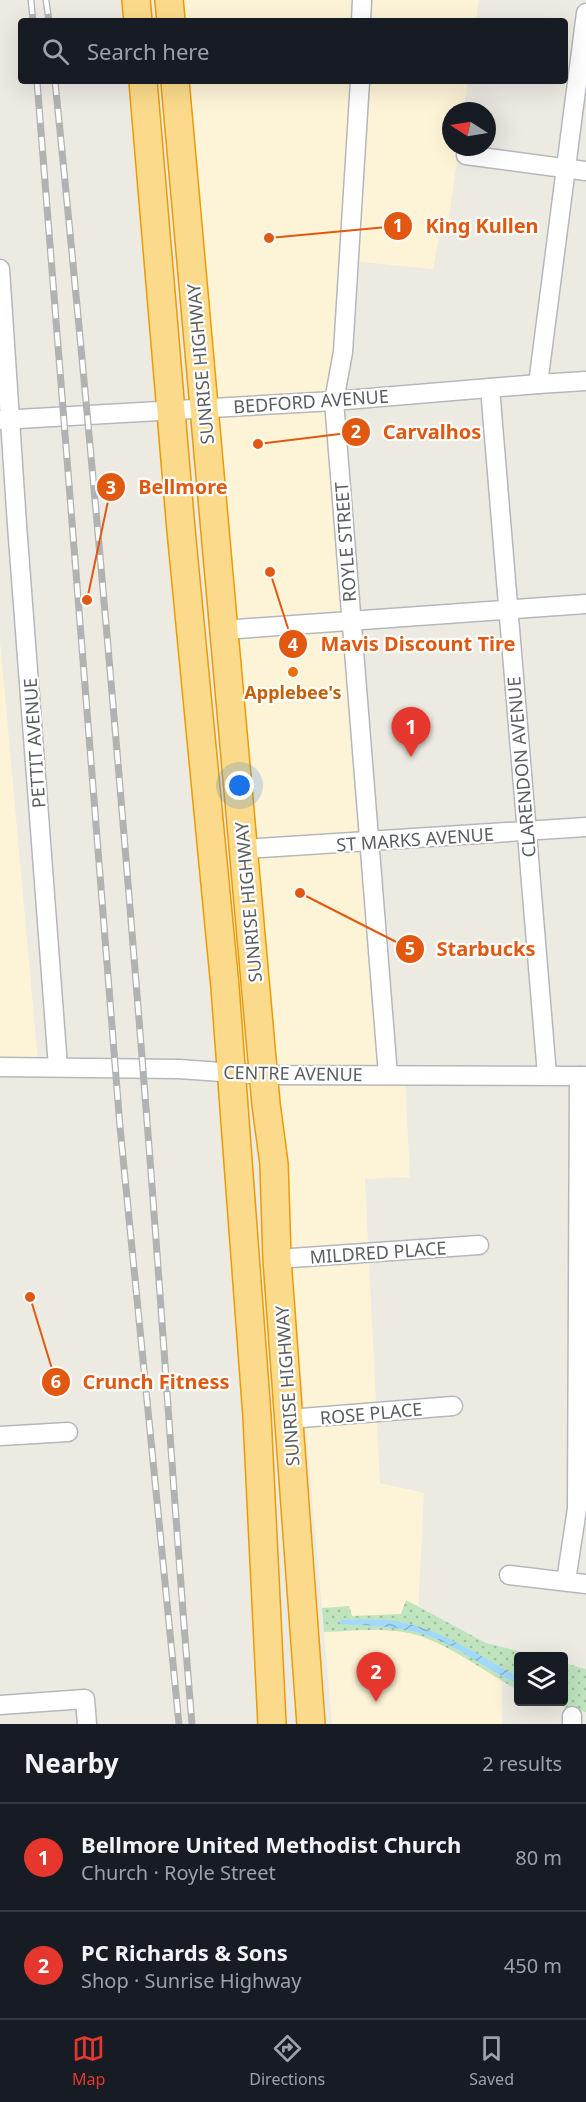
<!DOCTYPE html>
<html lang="en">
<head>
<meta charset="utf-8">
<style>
	body { margin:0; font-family:"Noto Sans",sans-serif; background:#242831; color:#f1f3f6 }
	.controls { position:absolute; right:18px; bottom:18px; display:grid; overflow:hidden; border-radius:6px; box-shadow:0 6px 24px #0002 }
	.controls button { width:54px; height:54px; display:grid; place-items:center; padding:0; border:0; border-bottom:2px solid #363941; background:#171b24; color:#f1f3f6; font:30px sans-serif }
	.compass { position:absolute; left:442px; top:102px; width:54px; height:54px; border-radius:50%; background:#171b24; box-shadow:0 6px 24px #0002; rotate:282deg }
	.you { position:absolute; left:240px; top:786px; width:21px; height:21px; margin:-15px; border:4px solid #fff; border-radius:50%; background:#1a73e8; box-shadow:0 0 0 9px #1a73e833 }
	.badge { display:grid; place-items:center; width:39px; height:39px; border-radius:50%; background:#e6372e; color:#fff; font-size:20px; font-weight:700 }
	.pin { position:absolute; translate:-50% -50px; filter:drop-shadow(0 2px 3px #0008) }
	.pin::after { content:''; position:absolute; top:32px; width:21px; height:18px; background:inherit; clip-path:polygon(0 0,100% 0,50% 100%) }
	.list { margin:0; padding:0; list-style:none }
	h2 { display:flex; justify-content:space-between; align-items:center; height:78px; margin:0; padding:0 24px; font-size:26px }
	h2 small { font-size:20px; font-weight:400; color:#9ea1a6 }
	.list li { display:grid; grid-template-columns:39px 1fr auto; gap:18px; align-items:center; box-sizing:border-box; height:108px; padding:0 24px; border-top:2px solid #363941 }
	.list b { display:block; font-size:22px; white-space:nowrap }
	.list p { margin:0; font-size:20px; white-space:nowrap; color:#9ea1a6 }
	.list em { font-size:20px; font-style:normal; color:#9ea1a6 }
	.icon { flex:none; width:33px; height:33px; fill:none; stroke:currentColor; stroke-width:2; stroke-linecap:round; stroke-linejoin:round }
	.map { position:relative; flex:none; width:586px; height:1724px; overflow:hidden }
	.search { position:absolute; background:#171b24; box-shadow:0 6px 24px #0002; left:18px; right:18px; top:18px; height:66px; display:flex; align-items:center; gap:15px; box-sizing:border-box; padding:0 21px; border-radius:6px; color:#9ea1a6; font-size:22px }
	.sheet { height:294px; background:#171b24 }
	nav { display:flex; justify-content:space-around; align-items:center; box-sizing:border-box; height:84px; border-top:2px solid #363941; background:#171b24; font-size:16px; color:#9ea1a6 }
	nav a { display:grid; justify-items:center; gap:3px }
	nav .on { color:#e6372e }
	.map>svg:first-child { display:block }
	.commercial { fill:#fdf3d7 }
	.grass { fill:url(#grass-dots) }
	.water { fill:url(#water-waves) }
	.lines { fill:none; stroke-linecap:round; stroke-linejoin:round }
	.minor-casing { stroke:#b4b8bc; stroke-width:21 }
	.highway-casing { stroke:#eb9b04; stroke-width:30 }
	.minor { stroke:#fff; stroke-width:18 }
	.highway { stroke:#fbdb8b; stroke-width:27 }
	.rail-casing { stroke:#b1b2b2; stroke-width:7 }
	.rail { stroke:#fff; stroke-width:4.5; stroke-dasharray:14; stroke-linecap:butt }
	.food-dot { fill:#e8710a; stroke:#fff; stroke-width:2 }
	.labels { text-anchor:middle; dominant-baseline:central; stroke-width:4.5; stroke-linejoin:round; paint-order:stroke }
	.street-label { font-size:18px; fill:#5a5e62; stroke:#fff }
	.food-label { font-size:18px; font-weight:bold; fill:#c56008; stroke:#fff }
	.leader { fill:none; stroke:#e15910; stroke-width:2 }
	.callout-dot { fill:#e15910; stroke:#fff; stroke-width:2 }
	.mark-label { font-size:18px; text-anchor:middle; font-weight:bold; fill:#fff }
	.callout-label { font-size:20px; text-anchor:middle; font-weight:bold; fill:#e15910; stroke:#fff; stroke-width:4.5; stroke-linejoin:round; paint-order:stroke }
</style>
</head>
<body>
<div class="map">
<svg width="586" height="1724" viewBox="0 0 586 1724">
	<defs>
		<pattern id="grass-dots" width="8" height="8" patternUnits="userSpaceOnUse" patternTransform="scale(1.5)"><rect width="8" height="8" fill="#bfe4be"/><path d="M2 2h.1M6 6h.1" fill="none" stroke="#9ebc9e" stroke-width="1.8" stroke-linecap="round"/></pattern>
		<pattern id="water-waves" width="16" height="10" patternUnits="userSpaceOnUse" patternTransform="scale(1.5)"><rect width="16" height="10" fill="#a1d8fe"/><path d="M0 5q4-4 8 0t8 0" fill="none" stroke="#86b2d1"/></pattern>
	</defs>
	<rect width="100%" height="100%" fill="#edeae2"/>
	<g class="commercial">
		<polygon points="181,0 479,0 476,21 183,21"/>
		<polygon points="188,81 468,81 464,111 451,111 451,147 459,147 447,231 440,231 433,269 351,261 337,402 388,1077 405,1078 410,1177 365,1179 380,1483 424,1493 418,1615 501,1656 502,1724 332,1724"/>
		<polygon points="0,641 38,1061 0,1062"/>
	</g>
	<g class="grass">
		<path d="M 406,1600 L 486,1643 L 537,1656 L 518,1656 L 518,1690 C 484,1672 441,1637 403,1632 C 377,1628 350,1631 324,1632 L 322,1608 L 349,1606 L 352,1616 L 401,1614 Z"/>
		<polygon points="564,1663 586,1669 586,1712 541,1702 564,1702"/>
	</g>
	<path class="water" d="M 340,1620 C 362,1620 384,1618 405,1623 C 446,1632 483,1658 518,1677 L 518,1684 C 492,1672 468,1654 441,1641 C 409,1626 376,1626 341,1624 Z"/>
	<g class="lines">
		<defs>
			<g id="minor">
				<polyline points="361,21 362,0"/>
				<polyline points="360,81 343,352 334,401 388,1075"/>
				<polyline points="466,155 586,171"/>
				<polyline points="0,269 17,525 58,1067"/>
				<polyline points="538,384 586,13"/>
				<polyline points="490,388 547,1075"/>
				<polyline points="0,420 334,401 538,384 586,381"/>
				<polyline points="223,630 586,604"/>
				<polyline points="244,849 586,827"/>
				<polyline points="0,1067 179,1069 264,1075 586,1076"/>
				<polyline points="277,1259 479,1245"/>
				<polyline points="289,1419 453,1406"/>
				<polyline points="0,1436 68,1432"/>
				<polyline points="509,1575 586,1584"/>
				<polyline points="566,1581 577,1509 579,1076"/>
				<polyline points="0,1705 85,1699 87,1724"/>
				<polyline points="572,1724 572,1716"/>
			</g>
			<g id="highway">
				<polyline points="136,0 138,21"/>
				<polyline points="169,0 171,21"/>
				<polyline points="143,81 181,530 225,987 257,1416 272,1724"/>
				<polyline points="175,81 266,1104 274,1164 277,1259 311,1724"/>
			</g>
		</defs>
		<use href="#minor" class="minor-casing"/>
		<use href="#highway" class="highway-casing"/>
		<use href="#minor" class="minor"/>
		<use href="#highway" class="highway"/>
		<defs>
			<g id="rail">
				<polyline points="31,0 33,21"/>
				<polyline points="46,0 49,21"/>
				<polyline points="37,81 120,1127 179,1724"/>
				<path d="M 55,81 C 90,427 120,774 147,1121 C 163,1322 175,1523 192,1724"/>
			</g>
		</defs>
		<use href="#rail" class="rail-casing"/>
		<use href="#rail" class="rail"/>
	</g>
	<circle class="food-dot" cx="293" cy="672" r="6"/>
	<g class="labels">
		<g class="street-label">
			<text transform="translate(200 364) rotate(-95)">SUNRISE HIGHWAY</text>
			<text transform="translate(311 401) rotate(-4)">BEDFORD AVENUE</text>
			<text transform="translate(345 542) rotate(-94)">ROYLE STREET</text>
			<text transform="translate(34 743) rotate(-94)">PETTIT AVENUE</text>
			<text transform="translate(521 767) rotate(-95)">CLARENDON AVENUE</text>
			<text transform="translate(415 839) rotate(-4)">ST MARKS AVENUE</text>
			<text transform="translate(248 902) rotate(-95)">SUNRISE HIGHWAY</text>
			<text transform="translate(293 1073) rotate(1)">CENTRE AVENUE</text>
			<text transform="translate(378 1252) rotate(-4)">MILDRED PLACE</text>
			<text transform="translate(287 1386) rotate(-94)">SUNRISE HIGHWAY</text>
			<text transform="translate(371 1413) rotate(-5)">ROSE PLACE</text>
		</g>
		<g class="food-label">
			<text x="293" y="692">Applebee's</text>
		</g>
	</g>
	<path class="leader" d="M269 238L398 226M258 444L356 432M87 600L111 487M270 572L293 644M300 893L410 949M30 1297L56 1382"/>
	<g class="callout-dot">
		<circle cx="269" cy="238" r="6"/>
		<circle cx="258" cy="444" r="6"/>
		<circle cx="87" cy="600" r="6"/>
		<circle cx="270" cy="572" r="6"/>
		<circle cx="300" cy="893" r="6"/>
		<circle cx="30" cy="1297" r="6"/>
		<circle cx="398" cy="226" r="15"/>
		<circle cx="356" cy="432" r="15"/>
		<circle cx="111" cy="487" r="15"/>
		<circle cx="293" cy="644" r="15"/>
		<circle cx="410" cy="949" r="15"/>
		<circle cx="56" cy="1382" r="15"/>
	</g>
	<g class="mark-label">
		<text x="398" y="232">1</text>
		<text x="356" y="438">2</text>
		<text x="111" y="494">3</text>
		<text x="293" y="651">4</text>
		<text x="410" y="955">5</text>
		<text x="56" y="1388">6</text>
	</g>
	<g class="callout-label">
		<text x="482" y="233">King Kullen</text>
		<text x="432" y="439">Carvalhos</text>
		<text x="183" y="494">Bellmore</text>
		<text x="418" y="651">Mavis Discount Tire</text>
		<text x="486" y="956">Starbucks</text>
		<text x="156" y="1389">Crunch Fitness</text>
	</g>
</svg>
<div class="controls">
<button><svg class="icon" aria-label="layers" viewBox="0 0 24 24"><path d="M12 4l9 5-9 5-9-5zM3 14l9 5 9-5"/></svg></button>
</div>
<svg class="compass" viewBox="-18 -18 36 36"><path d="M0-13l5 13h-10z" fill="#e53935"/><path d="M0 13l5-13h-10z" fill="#9ea1a6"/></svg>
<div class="you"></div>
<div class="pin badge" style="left:411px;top:757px">1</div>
<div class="pin badge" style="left:376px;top:1702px">2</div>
<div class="search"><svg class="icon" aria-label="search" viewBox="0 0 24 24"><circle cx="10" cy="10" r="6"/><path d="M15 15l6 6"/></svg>Search here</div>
</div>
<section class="sheet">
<h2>Nearby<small>2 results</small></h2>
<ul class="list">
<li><span class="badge">1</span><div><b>Bellmore United Methodist Church</b><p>Church · Royle Street</p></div><em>80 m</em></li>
<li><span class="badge">2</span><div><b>PC Richards &amp; Sons</b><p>Shop · Sunrise Highway</p></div><em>450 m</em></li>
</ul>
</section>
<nav>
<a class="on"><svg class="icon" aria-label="map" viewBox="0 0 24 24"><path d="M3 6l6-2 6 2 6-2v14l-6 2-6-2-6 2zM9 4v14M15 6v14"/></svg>Map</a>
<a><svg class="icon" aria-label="directions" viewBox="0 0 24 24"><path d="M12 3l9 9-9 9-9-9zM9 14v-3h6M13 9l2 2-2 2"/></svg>Directions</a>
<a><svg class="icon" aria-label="saved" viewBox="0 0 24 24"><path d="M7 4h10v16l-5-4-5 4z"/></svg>Saved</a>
</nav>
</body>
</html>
